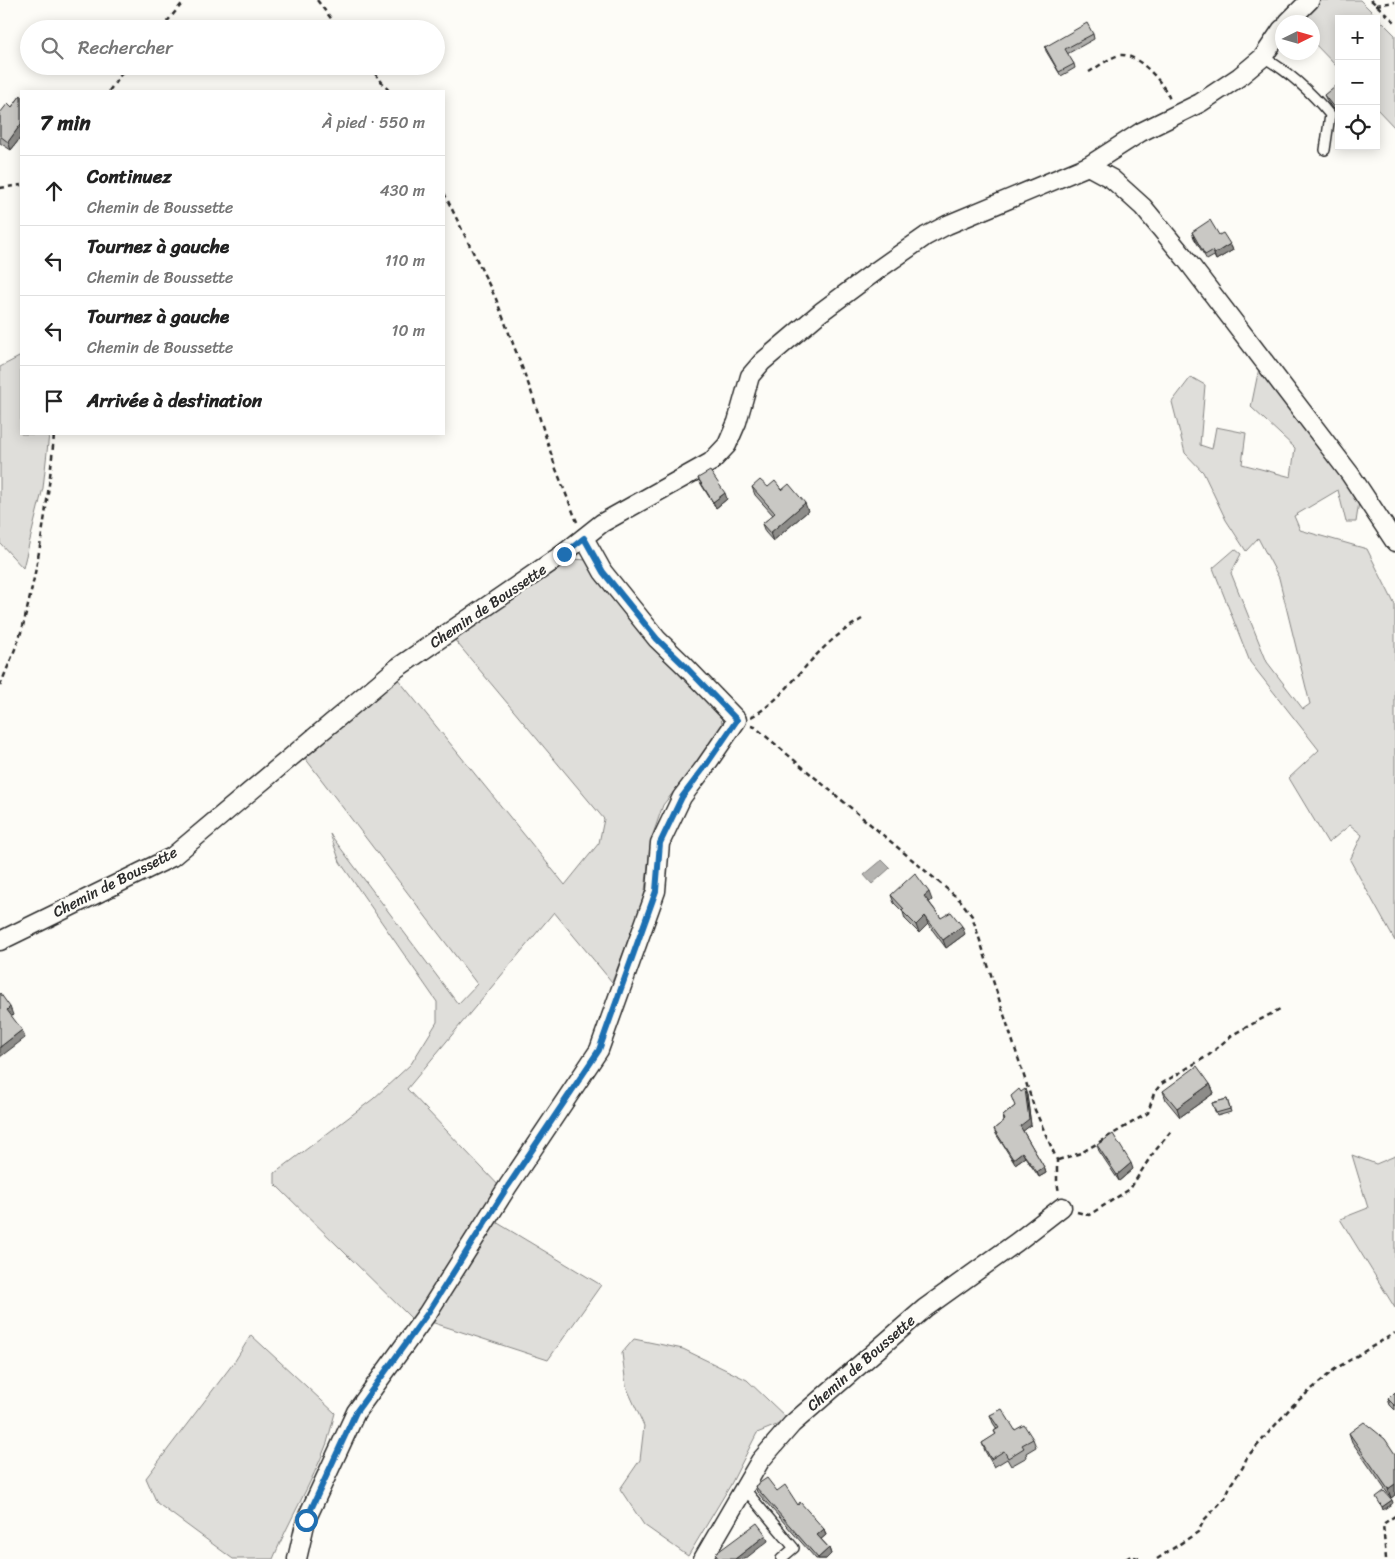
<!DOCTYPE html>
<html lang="fr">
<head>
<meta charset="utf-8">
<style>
	body { margin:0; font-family:Sriracha,sans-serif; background:#f6f6f6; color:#222 }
	.controls { position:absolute; right:15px; top:15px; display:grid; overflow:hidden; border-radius:0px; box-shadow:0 2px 12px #0003 }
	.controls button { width:45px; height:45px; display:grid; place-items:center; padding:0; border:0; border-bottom:1px solid #e0e0e0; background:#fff; color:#222; font:25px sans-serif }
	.compass { position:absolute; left:1275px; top:15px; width:45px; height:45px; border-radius:50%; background:#fff; box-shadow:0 2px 12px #0003; rotate:85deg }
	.stop { position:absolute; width:15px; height:15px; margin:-11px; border:4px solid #1f6fb2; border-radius:50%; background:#fff }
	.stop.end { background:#1f6fb2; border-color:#fff; box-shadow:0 1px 5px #0008 }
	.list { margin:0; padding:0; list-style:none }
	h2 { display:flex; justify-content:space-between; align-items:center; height:65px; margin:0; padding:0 20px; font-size:21px }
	h2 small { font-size:16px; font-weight:400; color:#767676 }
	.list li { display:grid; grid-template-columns:32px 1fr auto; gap:15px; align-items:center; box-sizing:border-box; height:70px; padding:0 20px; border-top:1px solid #e0e0e0 }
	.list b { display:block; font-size:19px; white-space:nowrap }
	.list p { margin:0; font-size:16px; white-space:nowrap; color:#767676 }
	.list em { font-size:16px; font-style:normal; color:#767676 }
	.icon { flex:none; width:28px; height:28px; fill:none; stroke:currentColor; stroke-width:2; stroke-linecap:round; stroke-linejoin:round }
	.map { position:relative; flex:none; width:1395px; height:1559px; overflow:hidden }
	.search { position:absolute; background:#fff; box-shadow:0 2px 12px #0003; left:20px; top:20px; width:425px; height:55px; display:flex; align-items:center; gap:12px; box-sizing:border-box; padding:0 18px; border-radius:28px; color:#767676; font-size:19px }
	.panel { position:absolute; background:#fff; box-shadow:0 2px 12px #0003; left:20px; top:90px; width:425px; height:345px; border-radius:0px }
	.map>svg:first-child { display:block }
	.green { fill:#dfdeda; stroke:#858482 }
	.water { fill:#b5b4b1; stroke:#7e7d7b }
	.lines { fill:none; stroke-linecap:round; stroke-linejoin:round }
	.lane-casing { stroke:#2b2b2b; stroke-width:12 }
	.street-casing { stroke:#2b2b2b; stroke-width:21 }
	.path { stroke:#2b2b2b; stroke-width:2.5; stroke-dasharray:5 4; stroke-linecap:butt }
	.lane { stroke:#fdfcf7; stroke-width:9 }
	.street { stroke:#fdfcf7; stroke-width:18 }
	.wall { fill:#adaca9; stroke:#2b2b2b }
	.shaded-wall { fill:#8d8c89; stroke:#2b2b2b }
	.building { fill:#c9c8c4; stroke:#2b2b2b }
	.route { stroke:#1f6fb2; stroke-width:6 }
	.labels { text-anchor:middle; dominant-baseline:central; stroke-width:4.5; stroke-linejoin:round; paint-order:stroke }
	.street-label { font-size:15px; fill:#2b2b2b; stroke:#fdfcf7 }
</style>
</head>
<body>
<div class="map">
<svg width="1395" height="1559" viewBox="0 0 1395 1559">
	<rect width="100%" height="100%" fill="#fdfcf7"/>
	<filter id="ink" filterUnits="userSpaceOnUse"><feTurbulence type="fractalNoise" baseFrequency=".02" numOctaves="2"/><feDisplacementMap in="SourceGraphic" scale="10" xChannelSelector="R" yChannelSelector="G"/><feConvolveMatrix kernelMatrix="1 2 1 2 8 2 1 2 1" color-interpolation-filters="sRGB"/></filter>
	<g filter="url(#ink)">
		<g class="green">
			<polygon points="1316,0 1360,0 1395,35 1395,128 1376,108 1376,19 1339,19 1339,69 1313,42 1312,22 1298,22"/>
			<polygon points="21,356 21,434 49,434 43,488 23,568 0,543 0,367"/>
			<polygon points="1259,368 1340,470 1359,502 1356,522 1346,522 1338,490 1294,516 1300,530 1367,549 1395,605 1395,941 1350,860 1362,835 1350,825 1328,843 1289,778 1319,750 1250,662 1213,568 1235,549 1241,554 1231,573 1267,662 1303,709 1310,704 1279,578 1258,538 1246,551 1226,520 1203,472 1185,453 1172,402 1191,377 1205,385 1200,445 1212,449 1216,427 1246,433 1242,464 1291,477 1295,448 1251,407"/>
			<polygon points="570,559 588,560 721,707 722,731 663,805 651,840 644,899 612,982 554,912 407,1089 502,1189 412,1319 275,1184 275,1173 373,1099 411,1064 437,1022 437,1002 340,862 330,834 458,1004 477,984 305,758 397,678 565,885 599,843 604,819 453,638"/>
			<polygon points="1352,1155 1376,1164 1395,1156 1395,1308 1340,1219 1368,1208"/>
			<polygon points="496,1222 601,1285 548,1360 431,1322"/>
			<path d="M 251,1335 L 335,1413 C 332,1423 330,1433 327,1443 C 312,1483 289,1520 273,1559 L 233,1559 L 157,1503 L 146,1478 L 235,1361 Z"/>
			<polygon points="634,1339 683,1349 747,1380 789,1420 757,1433 730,1486 688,1556 644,1525 620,1489 640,1460 644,1426 626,1386 622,1353"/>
		</g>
		<polygon class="water" points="882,860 890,868 872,884 864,875"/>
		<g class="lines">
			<defs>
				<g id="lane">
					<path d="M 1263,57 C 1289,72 1311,92 1330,115 L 1325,150"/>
					<polyline points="744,1488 794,1548 781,1559"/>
				</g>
				<g id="street">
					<polyline points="1288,22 1310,0"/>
					<polyline points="1088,166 1112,179 1143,207 1185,258 1350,474 1395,542"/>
					<polyline points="0,941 172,857 397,668 563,554 602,523 711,462 727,445 737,422 750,376 762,362 821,312 876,271 926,236 947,225 1088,166 1141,132 1200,103 1239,77 1263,57 1282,29"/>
					<polyline points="297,1559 306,1520 356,1412 427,1314 508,1186 599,1050 656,891 660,843 682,797 704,768 737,720 685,666 657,639 603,572 584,538"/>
					<polyline points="703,1559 760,1461 792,1424 925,1308 1017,1242 1062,1207"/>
				</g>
			</defs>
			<use href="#lane" class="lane-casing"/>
			<use href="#street" class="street-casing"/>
			<g class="path">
				<polyline points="317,0 339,29"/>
				<polyline points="1371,0 1395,22"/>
				<polyline points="1376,5 1395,2"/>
				<polyline points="161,29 185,0"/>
				<polyline points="369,66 389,91"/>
				<path d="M 1089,72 C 1096,68 1112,56 1120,55 C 1138,53 1165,84 1170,100"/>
				<polyline points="109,91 127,66"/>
				<polyline points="0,188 21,185"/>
				<polyline points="444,193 496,299 531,391 556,469 577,522"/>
				<path d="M 0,686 C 8,666 17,646 23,626 C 39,563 49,498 54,434"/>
				<path d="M 751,717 C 775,704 790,684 808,664 C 823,647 841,631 862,619"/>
				<polyline points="751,726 755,727 960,900 972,916 1035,1110 1057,1160 1057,1181 1059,1193"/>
				<polyline points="1058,1160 1081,1153 1148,1113 1154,1093 1161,1084 1209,1055 1232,1035 1280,1009"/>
				<polyline points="1077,1212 1089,1215 1130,1189 1151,1156 1172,1130"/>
				<polyline points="1126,1559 1131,1556 1141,1559"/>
				<polyline points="1157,1559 1198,1532 1204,1520 1225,1498 1231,1484 1243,1467 1247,1457 1293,1405 1335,1369 1395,1333"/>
				<polyline points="1386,1559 1383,1524 1395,1516"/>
			</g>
			<use href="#lane" class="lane"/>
			<use href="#street" class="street"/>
		</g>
		<g class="wall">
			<polygon points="1093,34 1094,39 1067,54 1074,64 1075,68 1061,76 1046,51 1045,47"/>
			<polygon points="1339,90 1339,114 1337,115 1327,101 1324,95"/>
			<polygon points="21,95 21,137 11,150 0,143 0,113 12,107"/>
			<polygon points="1192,232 1219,235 1230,244 1233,250 1216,260 1214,256 1207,260 1194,238"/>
			<polygon points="698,478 727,499 716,508 701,484"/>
			<polygon points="752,487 768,487 782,490 808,511 773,541 765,532 762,524 773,515 755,495"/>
			<polygon points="891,895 932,900 929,902 941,918 965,934 946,948 928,924 919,933 905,919 903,912 894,903"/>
			<polygon points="1210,1084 1214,1093 1180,1117 1166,1100 1163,1091"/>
			<polygon points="1021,1092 1027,1095 1031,1125 1023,1131 1044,1167 1046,1173 1039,1177 1025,1157 1015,1164 996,1134 994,1129 1004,1121 1003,1116 1015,1106"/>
			<polygon points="1227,1099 1231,1112 1217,1116 1212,1103"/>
			<polygon points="1097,1145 1133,1169 1119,1181 1099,1151"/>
			<polygon points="1395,1392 1395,1410 1390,1405 1388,1399"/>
			<polygon points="990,1415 1015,1430 1033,1439 1036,1447 1026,1453 1027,1457 1011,1466 1007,1459 994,1467 985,1451 982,1443 996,1435 994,1431 997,1429 993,1423"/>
			<polygon points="1349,1433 1395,1454 1395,1495 1391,1498 1352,1442"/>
			<polygon points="755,1486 777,1491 798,1505 824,1529 826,1535 821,1539 829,1548 831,1554 826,1559 816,1559 757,1492"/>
		</g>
		<g class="shaded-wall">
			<polygon points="1339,106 1339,114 1337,115 1335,109"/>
			<polygon points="21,124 21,137 11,150 8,142"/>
			<polygon points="1230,244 1233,250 1216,260 1214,254"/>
			<polygon points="725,493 727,499 716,508 713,502"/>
			<polygon points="805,503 808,511 773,541 770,533"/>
			<polygon points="929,892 932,900 927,904 924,896"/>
			<polygon points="925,916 928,924 919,933 916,925"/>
			<polygon points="962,926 965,934 946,948 943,940"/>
			<polygon points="10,1007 13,1015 10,1018 7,1010"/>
			<polygon points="22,1030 25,1038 0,1057 0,1047"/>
			<polygon points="1210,1084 1214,1093 1180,1117 1177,1108"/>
			<polygon points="1025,1089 1027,1095 1031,1125 1022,1132 1020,1126"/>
			<polygon points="1022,1152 1025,1157 1015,1164 1013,1159"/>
			<polygon points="1131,1163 1133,1169 1119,1181 1117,1175"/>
			<polygon points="1044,1167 1046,1173 1039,1177 1037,1172"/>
			<polygon points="1395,1484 1395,1495 1391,1498 1388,1489"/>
			<polygon points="1392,1500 1393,1503 1383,1510 1382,1507"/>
			<polygon points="824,1529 826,1535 819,1541 817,1535"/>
			<polygon points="766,1535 768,1541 745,1559 735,1559"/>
			<polygon points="829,1548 831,1554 826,1559 818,1559 818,1558"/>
		</g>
		<g class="building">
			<polygon points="1087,23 1093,34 1065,49 1074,64 1059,72 1045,47"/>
			<polygon points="1335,86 1339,90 1339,106 1335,109 1324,95"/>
			<polygon points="21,95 21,124 8,142 0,136 0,113 8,103 12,107"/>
			<polygon points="1210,220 1219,235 1223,233 1230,244 1214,254 1212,251 1205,255 1192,232"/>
			<polygon points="710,471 725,493 713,502 698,478"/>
			<polygon points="760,480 768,487 775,481 782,490 789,484 805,503 770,533 762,524 775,513 752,487"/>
			<polygon points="915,873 929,892 924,896 941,918 951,912 962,926 943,940 925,916 916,925 902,911 904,909 891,895"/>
			<polygon points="0,993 10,1007 7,1010 22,1030 0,1047"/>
			<polygon points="1197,1066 1210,1084 1177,1108 1163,1091"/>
			<polygon points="1019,1089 1021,1092 1025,1089 1029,1119 1020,1126 1044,1167 1037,1172 1022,1152 1013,1159 994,1129 1005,1120 1003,1116 1015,1106 1011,1096"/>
			<polygon points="1227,1099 1230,1109 1216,1113 1212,1103"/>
			<polygon points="1113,1134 1131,1163 1117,1175 1097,1145"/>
			<polygon points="1395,1392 1395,1406 1388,1399"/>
			<polygon points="1002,1409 1015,1430 1024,1425 1033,1439 1022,1445 1024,1448 1008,1458 1004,1451 991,1459 982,1443 996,1434 994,1431 999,1428 990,1415"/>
			<polygon points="1364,1422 1385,1439 1395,1454 1395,1484 1388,1489 1349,1433"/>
			<polygon points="767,1478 777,1491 785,1485 798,1505 800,1502 824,1529 817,1535 829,1548 818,1558 755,1486"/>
			<polygon points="1384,1491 1392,1500 1382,1507 1376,1497"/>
			<polygon points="757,1523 766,1535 735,1559 719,1559 715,1554"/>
		</g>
	</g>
	<g class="lines" filter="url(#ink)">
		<polyline class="route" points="306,1520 356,1412 427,1314 508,1186 599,1050 656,891 660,843 682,797 704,768 737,720 685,666 657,639 603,572 584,538 564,554"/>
	</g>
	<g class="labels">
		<g class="street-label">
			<text transform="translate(488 606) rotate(-34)">Chemin de Boussette</text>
			<text transform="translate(115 882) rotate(-27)">Chemin de Boussette</text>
			<text transform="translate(861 1363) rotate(-41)">Chemin de Boussette</text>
		</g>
	</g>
</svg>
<div class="controls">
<button>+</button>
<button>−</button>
<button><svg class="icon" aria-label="locate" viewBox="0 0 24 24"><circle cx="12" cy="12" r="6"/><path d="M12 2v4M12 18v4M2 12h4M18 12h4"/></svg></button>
</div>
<svg class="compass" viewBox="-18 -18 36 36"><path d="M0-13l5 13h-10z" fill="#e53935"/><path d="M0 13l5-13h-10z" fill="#767676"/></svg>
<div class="stop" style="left:306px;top:1520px"></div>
<div class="stop end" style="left:564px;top:554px"></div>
<div class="search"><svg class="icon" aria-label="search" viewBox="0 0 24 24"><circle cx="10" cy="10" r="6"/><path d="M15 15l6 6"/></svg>Rechercher</div>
<section class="panel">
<h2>7 min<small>À pied · 550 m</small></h2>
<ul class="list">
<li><svg class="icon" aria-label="ahead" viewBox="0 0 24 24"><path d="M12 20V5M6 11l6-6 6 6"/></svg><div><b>Continuez</b><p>Chemin de Boussette</p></div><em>430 m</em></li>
<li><svg class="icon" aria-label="left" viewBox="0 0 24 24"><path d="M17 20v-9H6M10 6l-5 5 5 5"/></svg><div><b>Tournez à gauche</b><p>Chemin de Boussette</p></div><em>110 m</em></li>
<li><svg class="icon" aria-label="left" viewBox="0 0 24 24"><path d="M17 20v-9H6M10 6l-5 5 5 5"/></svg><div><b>Tournez à gauche</b><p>Chemin de Boussette</p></div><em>10 m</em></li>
<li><svg class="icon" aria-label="arrive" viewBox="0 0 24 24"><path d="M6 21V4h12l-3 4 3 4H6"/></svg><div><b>Arrivée à destination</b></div></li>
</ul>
</section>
</div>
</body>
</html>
